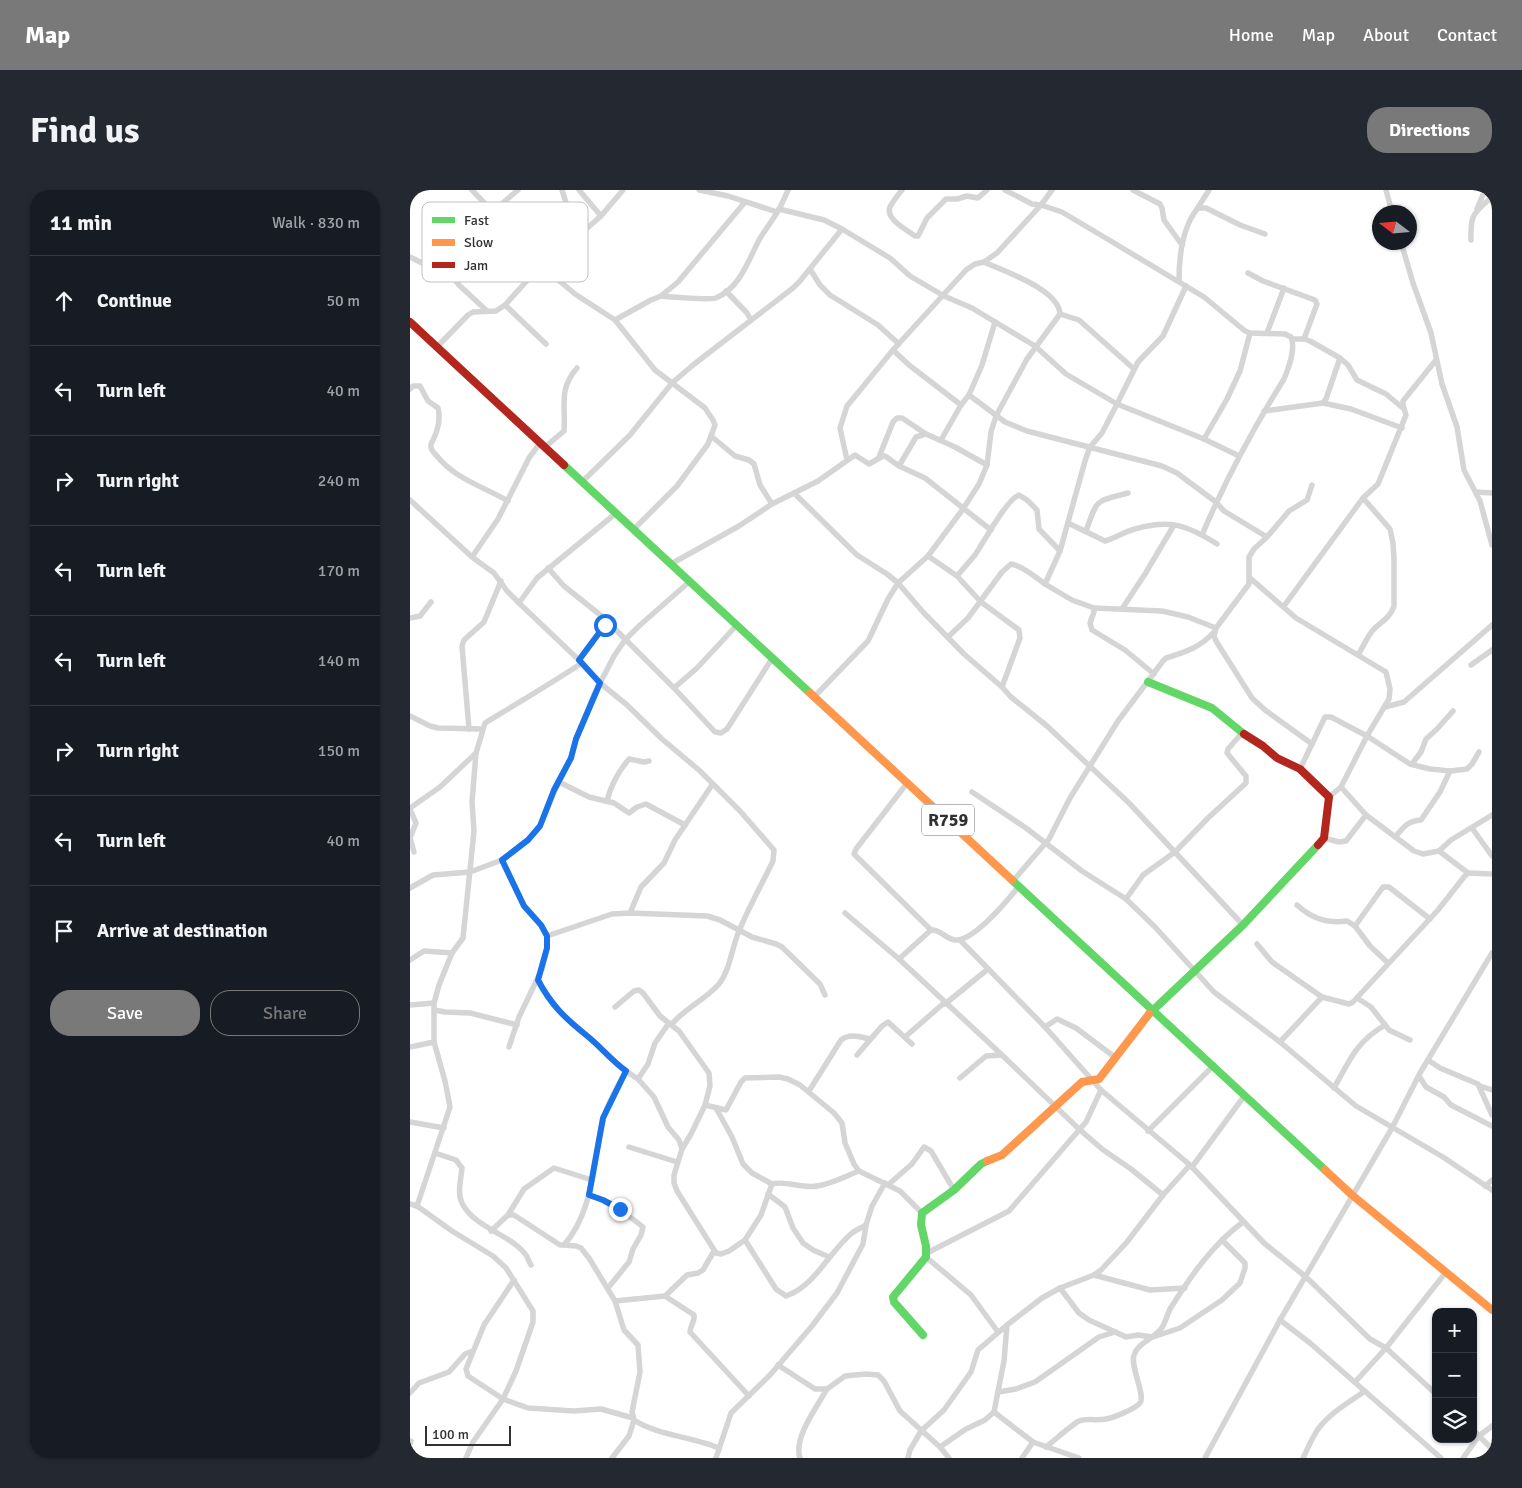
<!DOCTYPE html>
<html lang="en">
<head>
<meta charset="utf-8">
<style>
	body { margin:0; font-family:Signika,sans-serif; background:#242831; color:#f1f3f6 }
	.controls { position:absolute; right:15px; bottom:15px; display:grid; overflow:hidden; border-radius:10px; box-shadow:0 1px 4px #0004 }
	.controls button { width:45px; height:45px; display:grid; place-items:center; padding:0; border:0; border-bottom:1px solid #363941; background:#171b24; color:#f1f3f6; font:25px sans-serif }
	.compass { position:absolute; left:962px; top:15px; width:45px; height:45px; border-radius:50%; background:#171b24; box-shadow:0 1px 4px #0004; rotate:286deg }
	.scale { position:absolute; left:15px; bottom:12px; width:86px; box-sizing:border-box; padding-left:5px; border:2px solid #313131; border-top:0; font-size:14px; line-height:18px; white-space:nowrap; color:#313131; -webkit-text-stroke:4px #fff; paint-order:stroke }
	.stop { position:absolute; width:15px; height:15px; margin:-11px; border:4px solid #1a73e8; border-radius:50%; background:#fff }
	.stop.end { background:#1a73e8; border-color:#fff; box-shadow:0 1px 5px #0008 }
	.list { margin:0; padding:0; list-style:none }
	h2 { display:flex; justify-content:space-between; align-items:center; height:65px; margin:0; padding:0 20px; font-size:21px }
	h2 small { font-size:16px; font-weight:400; color:#9ea1a6 }
	.list li { display:grid; grid-template-columns:32px 1fr auto; gap:15px; align-items:center; box-sizing:border-box; height:90px; padding:0 20px; border-top:1px solid #363941 }
	.list b { display:block; font-size:19px; white-space:nowrap }
	.list em { font-size:16px; font-style:normal; color:#9ea1a6 }
	.actions { display:flex; gap:10px; padding:15px 20px }
	.actions a { flex:1; padding:11px 0; border:1px solid #797979; border-radius:20px; text-align:center; font-size:18px; color:#797979 }
	.actions .main { background:#797979; color:#fff }
	.icon { flex:none; width:28px; height:28px; fill:none; stroke:currentColor; stroke-width:2; stroke-linecap:round; stroke-linejoin:round }
	.map { position:relative; flex:none; width:1082px; height:1268px; overflow:hidden; border-radius:20px }
	header { display:flex; align-items:center; gap:30px; box-sizing:border-box; height:70px; padding:0 25px; background:#797979; color:#fff }
	header strong { font-size:24px }
	nav { display:flex; gap:28px; margin-inline-start:auto; font-size:18px }
	.intro { display:flex; align-items:center; justify-content:space-between; box-sizing:border-box; height:120px; padding:0 30px }
	h1 { margin:0; font-size:35px }
	.button { padding:12px 22px; border-radius:20px; background:#797979; color:#fff; font-size:18px; font-weight:700 }
	main { display:flex; gap:30px; padding:0 30px }
	aside { flex:1; background:#171b24; border-radius:20px; box-shadow:0 1px 4px #0004 }
	.map>svg:first-child { display:block }
	.lines { fill:none; stroke-linecap:round; stroke-linejoin:round }
	.street { stroke:#d5d5d5; stroke-width:5.5 }
	.fast { stroke:#63d668; stroke-width:8 }
	.slow { stroke:#ff974d; stroke-width:8 }
	.jam { stroke:#b3261e; stroke-width:8 }
	.route { stroke:#1a73e8; stroke-width:6 }
	.labels { text-anchor:middle; dominant-baseline:central; stroke-width:5; stroke-linejoin:round; paint-order:stroke }
	.shield { fill:#fff; stroke:#6f6f6f; stroke-width:1 }
	.shield-label { font-size:18px; font-weight:bold; fill:#313131 }
	.key { fill:#fff; stroke:#c1c1c1; stroke-width:1 }
	.key-label { font-size:14px; fill:#313131 }
</style>
</head>
<body>
<header>
<strong>Map</strong>
<nav><a>Home</a><a>Map</a><a>About</a><a>Contact</a></nav>
</header>
<div class="intro"><h1>Find us</h1><a class="button">Directions</a></div>
<main>
<aside>
<h2>11 min<small>Walk · 830 m</small></h2>
<ul class="list">
<li><svg class="icon" aria-label="ahead" viewBox="0 0 24 24"><path d="M12 20V5M6 11l6-6 6 6"/></svg><div><b>Continue</b></div><em>50 m</em></li>
<li><svg class="icon" aria-label="left" viewBox="0 0 24 24"><path d="M17 20v-9H6M10 6l-5 5 5 5"/></svg><div><b>Turn left</b></div><em>40 m</em></li>
<li><svg class="icon" aria-label="right" viewBox="0 0 24 24"><path d="M7 20v-9h11M14 6l5 5-5 5"/></svg><div><b>Turn right</b></div><em>240 m</em></li>
<li><svg class="icon" aria-label="left" viewBox="0 0 24 24"><path d="M17 20v-9H6M10 6l-5 5 5 5"/></svg><div><b>Turn left</b></div><em>170 m</em></li>
<li><svg class="icon" aria-label="left" viewBox="0 0 24 24"><path d="M17 20v-9H6M10 6l-5 5 5 5"/></svg><div><b>Turn left</b></div><em>140 m</em></li>
<li><svg class="icon" aria-label="right" viewBox="0 0 24 24"><path d="M7 20v-9h11M14 6l5 5-5 5"/></svg><div><b>Turn right</b></div><em>150 m</em></li>
<li><svg class="icon" aria-label="left" viewBox="0 0 24 24"><path d="M17 20v-9H6M10 6l-5 5 5 5"/></svg><div><b>Turn left</b></div><em>40 m</em></li>
<li><svg class="icon" aria-label="arrive" viewBox="0 0 24 24"><path d="M6 21V4h12l-3 4 3 4H6"/></svg><div><b>Arrive at destination</b></div></li>
</ul>
<div class="actions"><a class="main">Save</a><a>Share</a></div>
</aside>
<div class="map">
<svg width="1082" height="1268" viewBox="0 0 1082 1268">
	<rect width="100%" height="100%" fill="#fff"/>
	<g class="lines">
		<g class="street">
			<polyline points="62,0 146,88 165,104 205,130 245,180 295,218 303,230 305,235 298,254 267,296 224,339"/>
			<polyline points="152,0 158,19 160,53"/>
			<polyline points="169,0 191,26"/>
			<polyline points="289,0 318,6 367,22"/>
			<path d="M 492,0 C 488,5 483,11 480,17 C 475,29 497,40 505,46 L 508,46 L 517,28 L 536,9 L 547,9 L 557,6 L 568,8 L 577,0"/>
			<path d="M 595,0 L 622,14 L 631,15 L 652,22 L 704,53 L 794,107 L 835,141 L 840,143 L 875,144 L 881,147 C 886,159 879,177 874,189 C 843,239 815,291 792,345"/>
			<polyline points="723,0 750,14 752,18 754,30 772,55"/>
			<polyline points="976,0 982,22"/>
			<polyline points="369,19 414,30 432,39 480,68 500,86 534,106 562,118 625,156 656,184 707,214 794,249 829,266"/>
			<polyline points="787,19 799,0"/>
			<polyline points="1067,19 1075,0"/>
			<path d="M 1061,50 C 1060,24 1064,23 1082,7"/>
			<polyline points="991,52 1003,93 1021,143 1032,194 1047,237 1054,280 1070,311 1082,355"/>
			<path d="M 0,67 C 11,72 22,80 34,75 L 82,22 L 108,0"/>
			<polyline points="34,75 49,95 77,121"/>
			<polyline points="400,79 410,95 420,105 468,135 489,154"/>
			<polyline points="838,83 853,91 905,110 907,114 894,149"/>
			<path d="M 769,91 C 769,67 772,37 788,18 L 796,18 L 830,35 L 855,44"/>
			<polyline points="316,101 337,123 341,130"/>
			<path d="M 251,106 C 258,107 303,110 306,108 C 330,98 338,71 349,50 C 355,40 362,31 368,21 C 372,14 375,7 378,0"/>
			<polyline points="95,115 136,154"/>
			<polyline points="650,124 669,130 724,179"/>
			<polyline points="205,130 241,110 251,106 268,92 335,12"/>
			<polyline points="857,143 874,98"/>
			<polyline points="883,149 894,149 900,151 930,168 938,175 947,190 976,204 994,219"/>
			<polyline points="27,157 58,125 63,122 86,121 95,115 133,73 160,53 191,26 213,0"/>
			<polyline points="483,160 499,175 551,215"/>
			<path d="M 0,199 L 3,196 L 10,196 L 18,211 L 28,218 C 31,229 28,239 24,248 C 23,251 21,253 21,255 C 20,259 24,263 26,265 C 45,289 72,296 98,311"/>
			<polyline points="559,205 595,232 617,241 752,276 767,283 779,292 806,312 814,321 857,347"/>
			<polyline points="913,213 941,219 992,238"/>
			<polyline points="854,221 913,213 916,209 930,168"/>
			<polyline points="301,246 325,266 339,270 344,274 350,295 362,314"/>
			<polyline points="794,249 817,209 830,181 840,143"/>
			<polyline points="531,250 551,215 559,205 572,175 585,132"/>
			<path d="M 135,257 L 154,241 C 156,215 148,200 167,178"/>
			<polyline points="469,267 483,232 487,228 492,228 516,244 545,257 577,275"/>
			<polyline points="437,270 430,238 437,216 483,160 556,80 565,74 574,72 587,63 631,15 642,0"/>
			<polyline points="489,276 506,247 516,244"/>
			<polyline points="172,292 220,245 262,193 283,175 383,98 390,91 432,39"/>
			<polyline points="1066,302 1082,303"/>
			<polyline points="384,303 447,365 477,384 488,393 513,422 554,464 592,497 601,507 637,536 719,613 833,735"/>
			<path d="M 0,310 L 62,367 L 84,383 L 97,401 L 109,413 L 172,473 L 190,493 L 217,515 L 252,549 L 290,581 L 330,621 L 364,660 L 363,671 C 352,694 339,717 329,741 C 322,757 320,780 309,794 C 295,810 275,818 262,834"/>
			<path d="M 658,333 L 695,351 C 705,348 714,342 725,339 C 760,329 777,335 807,354"/>
			<path d="M 676,341 C 688,308 684,312 718,303"/>
			<polyline points="518,366 547,386 571,412 609,440 610,448 592,497"/>
			<polyline points="62,367 88,329 119,268 130,253"/>
			<polyline points="261,374 329,336 362,314 408,291 445,265 459,274 473,266 475,266 489,276 515,288 581,340"/>
			<polyline points="138,378 154,396 194,428 195,435 169,470"/>
			<path d="M 547,386 C 553,379 559,372 565,365 C 574,352 596,310 609,305 L 617,310 L 627,320 L 629,339 L 650,361"/>
			<polyline points="840,388 886,428 976,482 980,499 979,509 957,546 931,597 919,607"/>
			<polyline points="109,413 127,388 205,324"/>
			<polyline points="874,416 953,308 968,294 996,225 993,215 993,211 1026,170"/>
			<polyline points="684,418 752,421 778,427 806,438"/>
			<polyline points="712,419 735,384 764,335"/>
			<polyline points="0,428 10,426 21,412"/>
			<polyline points="194,428 264,498 305,542 311,543 317,539 363,467"/>
			<path d="M 538,447 L 558,428 L 592,382 L 601,374 C 614,377 624,386 635,394"/>
			<path d="M 948,465 C 953,457 957,447 963,440 C 971,432 981,427 984,416 L 984,369 L 983,353 L 980,339 L 953,308"/>
			<polyline points="1061,475 1082,460"/>
			<polyline points="744,484 715,460 682,440 680,433 684,422 684,418 662,410 635,394 650,361 675,271 680,257 692,243 707,214 728,172 753,146 776,96"/>
			<polyline points="264,498 287,478 327,435"/>
			<path d="M 405,506 L 458,451 L 478,409 L 488,393 L 518,366 L 553,319 L 569,294 L 577,275 L 581,242 L 586,226 L 617,169 L 650,124 C 649,99 593,81 574,72"/>
			<polyline points="975,517 994,512 1082,435"/>
			<polyline points="0,526 20,536 28,538 72,539"/>
			<polyline points="59,539 52,456 54,450 74,432 91,391"/>
			<polyline points="902,554 855,520 842,508 806,451 804,446 806,438 839,394 839,367 844,359 857,347 879,321 897,310 902,295"/>
			<polyline points="1002,574 1011,562 1016,549 1027,539 1043,521"/>
			<polyline points="890,579 915,527 921,527 957,546 1000,574 1020,579 1040,581 1057,579 1062,574 1069,562"/>
			<polyline points="149,592 179,607 204,613 219,623 227,617 236,614 275,635"/>
			<polyline points="498,592 446,659 444,664 521,740"/>
			<polyline points="931,597 956,625 1004,661 1013,664 1029,661 1041,650 1082,625"/>
			<polyline points="562,602 616,638 672,681 716,709 745,737 804,802 870,852 946,916 1033,967 1082,1000"/>
			<path d="M 197,611 C 201,594 208,582 219,569 L 234,572 L 239,571"/>
			<polyline points="0,618 30,597 66,563"/>
			<polyline points="0,619 6,633 0,648 4,662"/>
			<polyline points="1062,638 1082,666"/>
			<path d="M 985,647 C 994,637 997,631 1011,630 L 1030,602 L 1040,581"/>
			<polyline points="914,648 929,652 936,651 956,625"/>
			<polyline points="1029,661 1058,683"/>
			<polyline points="92,670 114,716 131,735 137,746 137,758 132,779 109,827 99,857"/>
			<path d="M 603,691 L 639,649 L 660,608 L 708,531 L 753,471 L 756,468 C 776,462 791,457 805,441"/>
			<polyline points="0,698 23,685 60,682 92,670 118,650 130,636 145,600 161,568 166,549 184,505 204,466 215,450 229,436 279,392"/>
			<polyline points="716,709 733,685 765,662 798,628 836,593 836,586 817,563 818,559 832,543"/>
			<path d="M 887,715 C 901,728 917,734 937,731 L 945,736 L 960,756 L 978,773"/>
			<polyline points="220,723 231,697 254,673 265,650 302,595"/>
			<polyline points="435,723 489,769 592,865 669,939 692,959 721,979 753,1005"/>
			<polyline points="945,736 973,697 979,697 1020,729"/>
			<polyline points="137,746 202,724 220,723 297,726 310,730 342,747 366,754 372,757 410,794 415,805"/>
			<polyline points="550,750 635,837 691,900 780,975 854,1053 896,1087 960,1149 976,1158 1026,1204"/>
			<polyline points="847,754 862,772 912,807 939,814 943,812 1028,720 1054,687 1058,683 1082,684"/>
			<path d="M 489,769 L 521,740 C 530,739 536,749 545,750 C 563,752 598,710 609,696"/>
			<polyline points="0,770 14,761 42,763"/>
			<polyline points="947,808 961,817 979,840 1000,850"/>
			<polyline points="535,814 578,779"/>
			<polyline points="0,815 24,813"/>
			<polyline points="205,817 224,801 229,800 233,803 250,826 269,841 299,883 300,896 295,915 281,944 272,959"/>
			<polyline points="24,820 35,822 60,823 107,835"/>
			<polyline points="635,837 647,829 666,838 706,868"/>
			<polyline points="495,847 534,813"/>
			<polyline points="870,852 912,807"/>
			<polyline points="0,857 24,852"/>
			<polyline points="447,865 472,836 478,832 502,854"/>
			<polyline points="1018,870 1030,878 1068,894 1082,925"/>
			<path d="M 216,881 L 228,889 L 244,907 L 258,937 L 269,950 L 272,959 L 264,985 L 264,993 L 267,1001 L 306,1063 L 311,1064 L 319,1061 L 335,1050 L 351,1025 L 362,994 C 376,990 392,999 407,996 C 421,994 436,986 449,981"/>
			<polyline points="1009,886 1016,897 1034,907 1041,915 1082,936"/>
			<polyline points="550,888 576,866 592,865"/>
			<polyline points="228,889 238,874 245,853 259,833"/>
			<polyline points="1070,896 1082,900"/>
			<path d="M 924,898 C 940,870 946,852 975,835"/>
			<path d="M 399,901 L 431,850 C 440,843 450,847 460,849"/>
			<polyline points="295,915 316,920 331,892 335,888 369,887 378,889 390,895 424,923 432,933 435,953 444,974 449,981 490,1001 512,1023"/>
			<polyline points="306,918 322,947 333,974 342,983 362,994"/>
			<polyline points="0,932 34,938"/>
			<polyline points="738,941 804,875"/>
			<polyline points="219,957 267,972"/>
			<path d="M 25,963 L 46,970 L 52,978 C 51,989 47,1003 52,1013 C 64,1038 101,1044 116,1065 C 118,1068 119,1072 121,1075"/>
			<polyline points="782,977 835,905"/>
			<polyline points="478,995 502,974 514,957 521,961 544,1000"/>
			<polyline points="1075,996 1082,990"/>
			<polyline points="358,1004 375,1017 383,1038 393,1053 403,1060 419,1067"/>
			<path d="M 179,1005 C 200,1012 216,1023 233,1037 L 231,1045 L 223,1059 L 219,1072 L 198,1098"/>
			<polyline points="0,1014 7,1016 42,1041 83,1066 96,1078 123,1121 123,1132 106,1181 93,1209 63,1252 56,1268"/>
			<path d="M 7,1016 L 40,917 L 35,891 L 24,852 L 24,813 L 29,795 L 42,763 L 53,748 L 64,641 L 62,612 L 66,563 L 75,533 C 108,513 140,494 172,473"/>
			<polyline points="98,1025 114,999 144,978 182,990"/>
			<path d="M 81,1041 L 98,1025 L 104,1025 L 150,1055 L 154,1055 C 184,1021 183,971 193,930 C 197,913 208,896 216,881 C 201,870 190,856 176,845 C 155,828 141,815 128,790"/>
			<path d="M 335,1050 L 366,1099 L 376,1106 C 405,1096 419,1062 442,1043 C 446,1040 451,1038 456,1035"/>
			<path d="M 154,1055 L 166,1056 L 171,1058 L 179,1068 L 205,1111 L 214,1140 L 228,1155 L 230,1182 L 222,1222 L 224,1230 C 246,1245 284,1247 309,1258"/>
			<polyline points="517,1063 599,1021 676,932 691,900"/>
			<polyline points="516,1067 561,1105 588,1142"/>
			<polyline points="684,1085 740,1100 775,1098"/>
			<polyline points="104,1090 74,1135 56,1179 58,1186 93,1209 118,1218 164,1221 191,1219 223,1228"/>
			<polyline points="650,1098 669,1123 679,1130 716,1147 728,1145 743,1147 770,1138 812,1110 830,1093 835,1078 835,1073 812,1050"/>
			<path d="M 255,1106 L 284,1125 C 285,1132 280,1136 280,1142 L 339,1206"/>
			<polyline points="205,1111 255,1106 277,1085 288,1083 293,1080 304,1061"/>
			<polyline points="870,1130 900,1153 1031,1268"/>
			<polyline points="368,1175 405,1199 417,1199 435,1186 456,1184 468,1185 474,1191 490,1221 530,1257 539,1268"/>
			<polyline points="945,1192 976,1158 1036,1082"/>
			<polyline points="588,1202 606,1199 625,1192 689,1147 705,1142"/>
			<polyline points="0,1203 9,1193 39,1182 55,1164 63,1161"/>
			<polyline points="584,1222 623,1252 669,1268"/>
			<polyline points="1063,1240 1082,1259"/>
			<polyline points="0,1254 1,1251"/>
			<polyline points="530,1257 556,1239 575,1230 584,1222 594,1171 597,1135"/>
			<path d="M 636,1257 C 644,1251 661,1235 669,1231 C 677,1228 688,1231 696,1229 C 703,1228 725,1219 730,1213 C 736,1206 720,1177 724,1165 C 728,1153 743,1149 751,1139 C 755,1134 757,1125 760,1119 C 780,1087 803,1054 833,1032"/>
			<polyline points="202,1268 219,1246 224,1230"/>
			<polyline points="306,1268 321,1223 360,1185 402,1136 427,1103 453,1054 456,1035 462,1016 475,993"/>
			<path d="M 390,1268 C 383,1248 407,1217 417,1199"/>
			<polyline points="498,1268 500,1260 511,1241 534,1220 561,1182 568,1160 597,1135 632,1108 650,1098 684,1085 691,1080 717,1052 753,1005 780,975"/>
			<polyline points="612,1268 623,1252"/>
			<polyline points="795,1268 870,1130 982,938 1010,883 1082,763"/>
			<path d="M 893,1268 C 898,1258 902,1248 908,1239 C 920,1223 939,1212 955,1201"/>
			<polyline points="1053,1268 1069,1246 1082,1236"/>
		</g>
		<g class="fast">
			<polyline points="154,275 400,503"/>
			<polyline points="738,492 802,518 834,544"/>
			<polyline points="602,690 915,980"/>
			<polyline points="739,824 833,735 908,655"/>
			<polyline points="513,1145 484,1112 483,1107 516,1067 516,1056 511,1035 512,1023 544,1000 571,974 577,971"/>
		</g>
		<g class="slow">
			<polyline points="400,503 602,690"/>
			<polyline points="577,971 592,965 672,892 689,889 739,824"/>
			<polyline points="915,980 942,1005 1082,1120"/>
		</g>
		<g class="jam">
			<polyline points="0,132 154,275"/>
			<polyline points="834,544 853,556 867,568 890,579 919,607 914,648 908,655"/>
		</g>
	</g>
	<g class="lines">
		<path class="route" d="M 195,435 L 169,470 L 190,493 L 166,549 L 161,568 L 144,600 L 130,636 L 118,650 L 92,670 L 114,716 L 131,735 L 137,746 L 137,758 L 128,790 C 141,815 155,828 176,845 C 190,856 201,870 216,881 L 193,928 L 179,1005 L 193,1010 L 210,1019"/>
	</g>
	<g class="labels">
		<rect class="shield" x="512" y="614.5" width="52" height="31" rx="4"/>
		<g class="shield-label">
			<text x="538" y="630">R759</text>
		</g>
	</g>
	<rect x="12" y="12" width="166" height="80" rx="8" class="key"/>
	<rect x="22" y="27" width="23" height="6" fill="#63d668"/>
	<rect x="22" y="49" width="23" height="7" fill="#ff974d"/>
	<rect x="22" y="72" width="23" height="6" fill="#b3261e"/>
	<g class="key-label">
		<text x="54" y="35">Fast</text>
		<text x="54" y="57">Slow</text>
		<text x="54" y="80">Jam</text>
	</g>
</svg>
<div class="controls">
<button>+</button>
<button>−</button>
<button><svg class="icon" aria-label="layers" viewBox="0 0 24 24"><path d="M12 4l9 5-9 5-9-5zM3 14l9 5 9-5"/></svg></button>
</div>
<svg class="compass" viewBox="-18 -18 36 36"><path d="M0-13l5 13h-10z" fill="#e53935"/><path d="M0 13l5-13h-10z" fill="#9ea1a6"/></svg>
<div class="scale">100 m</div>
<div class="stop" style="left:195px;top:435px"></div>
<div class="stop end" style="left:210px;top:1019px"></div>
</div>
</main>
</body>
</html>
